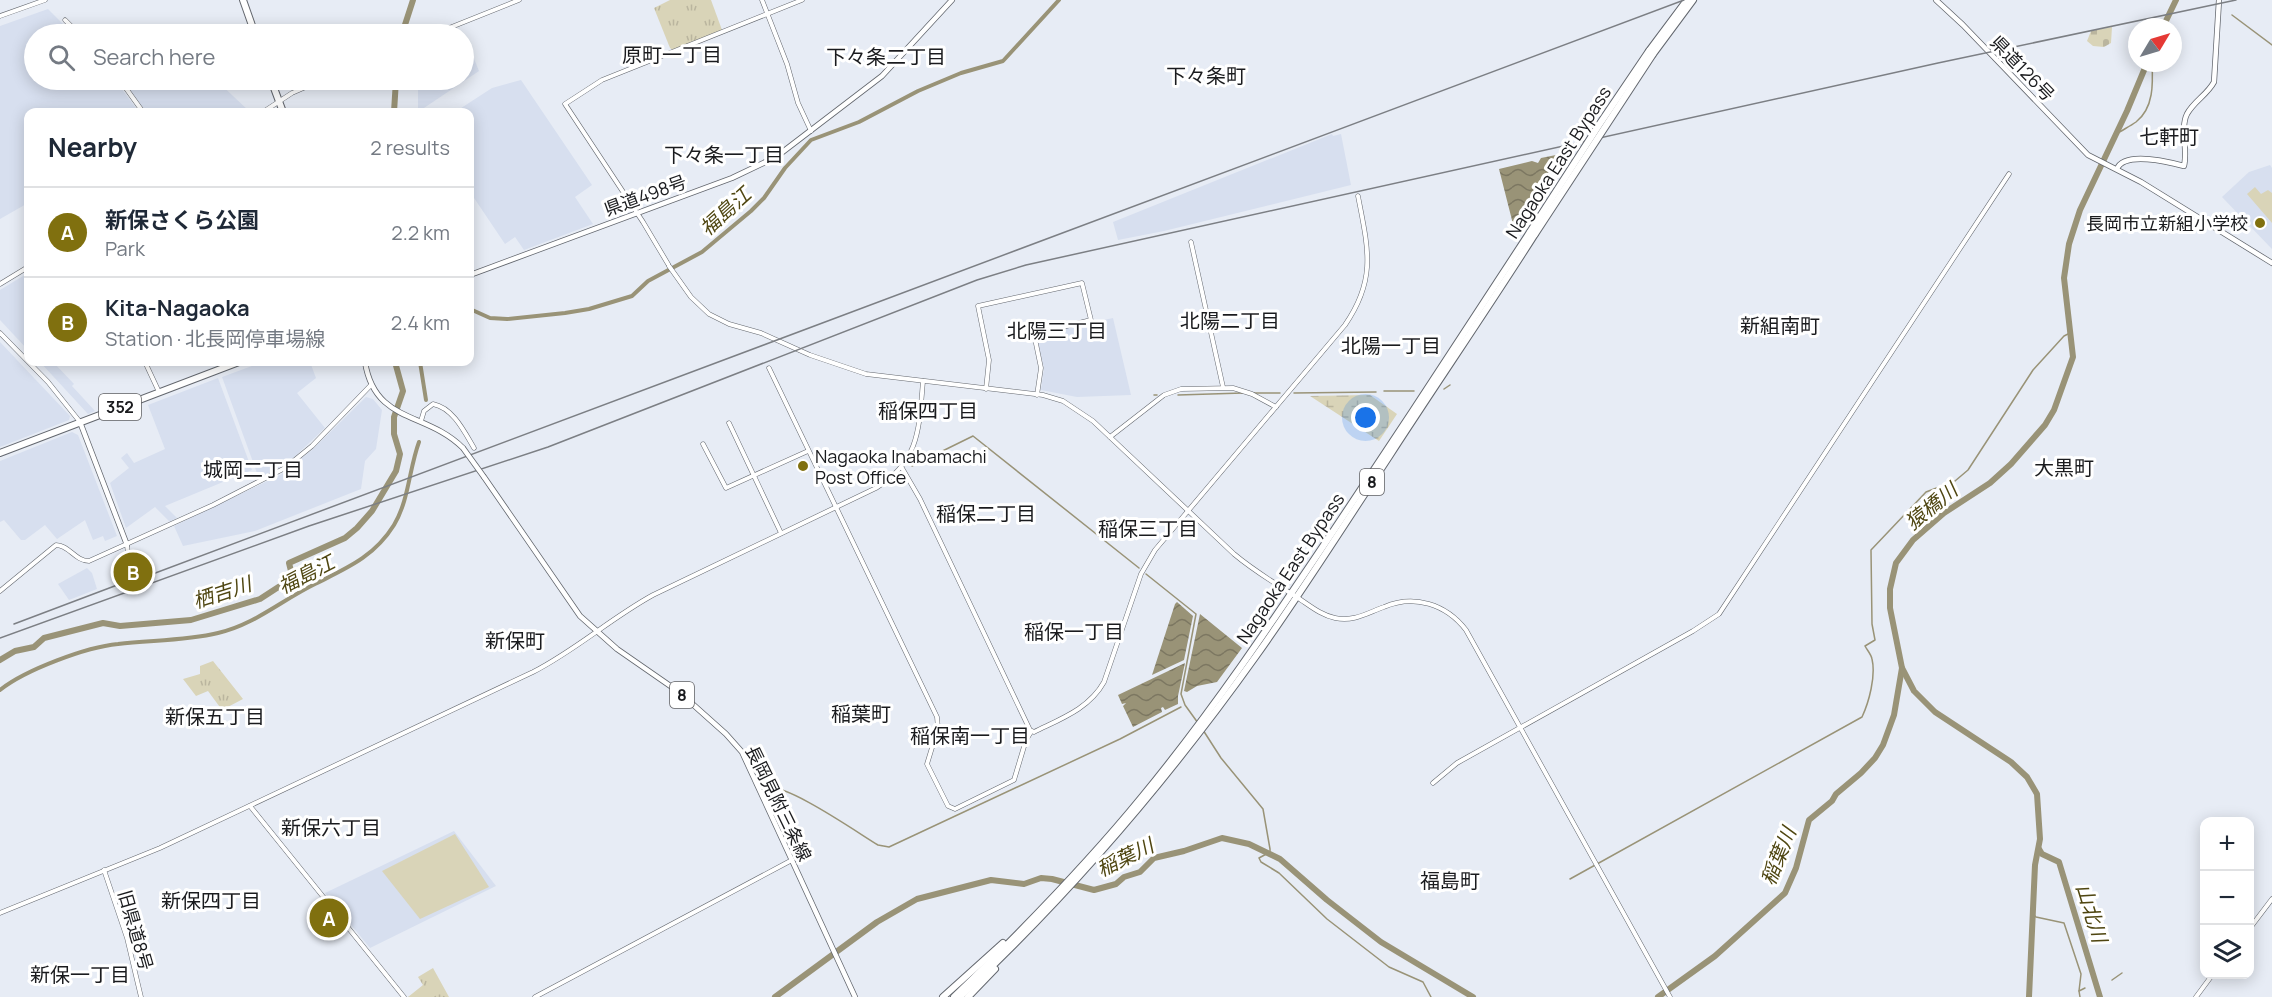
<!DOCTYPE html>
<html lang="en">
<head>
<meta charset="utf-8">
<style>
	body { margin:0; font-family:Manrope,"Noto Sans JP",sans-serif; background:#f2f2f3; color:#1f2937 }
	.controls { position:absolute; right:18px; bottom:18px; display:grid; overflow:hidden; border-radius:12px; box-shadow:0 3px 15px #0003 }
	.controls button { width:54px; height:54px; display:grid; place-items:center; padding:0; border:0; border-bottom:2px solid #e0e1e3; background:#fff; color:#1f2937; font:30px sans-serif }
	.compass { position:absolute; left:2128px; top:18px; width:54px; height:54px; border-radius:50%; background:#fff; box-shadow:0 3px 15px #0003; rotate:52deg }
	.you { position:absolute; left:1366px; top:418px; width:21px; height:21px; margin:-15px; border:4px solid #fff; border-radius:50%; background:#1a73e8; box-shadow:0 0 0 9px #1a73e833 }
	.badge { display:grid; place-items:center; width:39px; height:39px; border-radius:50%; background:#80700f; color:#fff; font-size:20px; font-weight:700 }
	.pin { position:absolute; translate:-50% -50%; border:3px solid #fff; box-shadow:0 2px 6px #0006 }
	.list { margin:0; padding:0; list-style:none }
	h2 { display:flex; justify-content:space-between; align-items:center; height:78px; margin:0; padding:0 24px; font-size:26px }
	h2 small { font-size:20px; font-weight:400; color:#747a83 }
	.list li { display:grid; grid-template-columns:39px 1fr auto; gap:18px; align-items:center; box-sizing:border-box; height:90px; padding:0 24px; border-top:2px solid #e0e1e3 }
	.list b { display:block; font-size:22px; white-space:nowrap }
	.list p { margin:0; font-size:20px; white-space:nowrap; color:#747a83 }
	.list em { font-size:20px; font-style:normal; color:#747a83 }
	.icon { flex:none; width:33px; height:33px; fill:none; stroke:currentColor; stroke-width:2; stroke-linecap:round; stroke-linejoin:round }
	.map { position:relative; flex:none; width:2272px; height:997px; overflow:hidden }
	.search { position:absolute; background:#fff; box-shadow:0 3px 15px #0003; left:24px; top:24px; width:450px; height:66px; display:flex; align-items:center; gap:15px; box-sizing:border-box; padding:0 21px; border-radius:33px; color:#747a83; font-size:22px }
	.panel { position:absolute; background:#fff; box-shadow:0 3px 15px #0003; left:24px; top:108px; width:450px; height:258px; border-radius:12px }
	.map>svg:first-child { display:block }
	.built { fill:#d7dfef }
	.wetland { fill:url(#wetland-marsh) }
	.cemetery { fill:url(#cemetery-stones) }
	.park { fill:url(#park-tufts) }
	.pitch { fill:#d9d4b8 }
	.water { fill:url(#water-waves) }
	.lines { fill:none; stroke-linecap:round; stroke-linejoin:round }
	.stream { stroke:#999377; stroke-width:1.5 }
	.canal { stroke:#999377; stroke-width:4 }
	.river { stroke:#999377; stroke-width:6 }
	.minor-casing { stroke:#63676e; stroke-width:5 }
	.major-casing { stroke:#63676e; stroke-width:6 }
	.highway-casing { stroke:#63676e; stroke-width:8 }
	.minor { stroke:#fff; stroke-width:4 }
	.major { stroke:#fff; stroke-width:4.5 }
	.highway { stroke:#fff; stroke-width:6 }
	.rail { stroke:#7c7f84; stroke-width:1.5 }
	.major-bridge-casing { stroke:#63676e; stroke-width:6; stroke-linecap:butt }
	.highway-bridge-casing { stroke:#63676e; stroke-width:8; stroke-linecap:butt }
	.major-bridge { stroke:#fff; stroke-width:4.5 }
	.highway-bridge { stroke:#fff; stroke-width:6 }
	.poi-dot { fill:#80700f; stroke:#fff; stroke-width:2 }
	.labels { text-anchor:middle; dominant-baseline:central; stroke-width:6; stroke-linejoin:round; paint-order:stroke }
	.shield { fill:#fff; stroke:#5f5f62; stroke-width:1.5 }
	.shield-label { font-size:16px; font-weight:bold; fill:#1a1b1e }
	.street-label { font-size:18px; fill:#1a1b1e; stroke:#fff }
	.poi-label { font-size:18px; fill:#1a1b1e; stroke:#fff; text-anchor:end }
	.neighbourhood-label { font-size:20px; fill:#1a1b1e; stroke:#fff }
	.water-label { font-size:20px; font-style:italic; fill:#4f4611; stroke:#fff }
</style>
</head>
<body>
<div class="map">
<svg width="2272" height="997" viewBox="0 0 2272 997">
	<defs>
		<pattern id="wetland-marsh" width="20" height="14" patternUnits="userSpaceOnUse" patternTransform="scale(1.5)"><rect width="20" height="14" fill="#d9d4b8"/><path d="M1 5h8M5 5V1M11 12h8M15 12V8" fill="none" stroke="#bab59e"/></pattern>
		<pattern id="cemetery-stones" width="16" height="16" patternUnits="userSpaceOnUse" patternTransform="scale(1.5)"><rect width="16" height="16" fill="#d9d4b8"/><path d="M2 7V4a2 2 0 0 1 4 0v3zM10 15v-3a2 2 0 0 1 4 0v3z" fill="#bab59e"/></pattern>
		<pattern id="park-tufts" width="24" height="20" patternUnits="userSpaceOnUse" patternTransform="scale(1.5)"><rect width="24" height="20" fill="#d9d4b8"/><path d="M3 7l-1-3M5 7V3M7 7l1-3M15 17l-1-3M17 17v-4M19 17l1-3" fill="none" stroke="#bab59e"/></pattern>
		<pattern id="water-waves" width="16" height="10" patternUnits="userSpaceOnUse" patternTransform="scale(1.5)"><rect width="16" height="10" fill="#999377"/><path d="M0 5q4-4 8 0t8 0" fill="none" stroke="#7c7761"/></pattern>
	</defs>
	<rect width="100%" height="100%" fill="#e7ecf5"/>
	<g class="built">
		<polygon points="48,9 73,34 34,34 34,80 115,80 139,112 28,112 28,203 0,219 0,26"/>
		<polygon points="470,49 479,71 418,112 418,80 464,80 464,52"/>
		<polygon points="123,80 216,80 250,112 146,112"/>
		<polygon points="521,80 592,185 575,197 593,224 524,250 515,237 505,244 470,192 470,112 455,112 492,88"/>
		<polygon points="1332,134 1333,136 1341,134 1351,185 1164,231 1118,240 1113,222"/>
		<polygon points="2270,165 2272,168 2272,249 2222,197 2249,172"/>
		<polygon points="28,273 28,350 0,320 0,290"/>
		<polygon points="1113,318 1131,395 1077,397 1041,390 1044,368 1036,335"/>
		<polygon points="0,342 70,416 69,420 0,447"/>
		<polygon points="40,362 53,362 74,384 72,386 95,411 88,414"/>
		<polygon points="263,362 310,362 316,378 297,393 325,428 289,462 262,478 257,473 222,377"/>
		<polygon points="218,378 252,470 165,506 177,518 170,522 155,507 126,528 110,483 129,468 121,458 127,453 134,463 165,449 148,405"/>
		<polygon points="366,397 373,399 382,410 376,449 365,461 361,489 255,531 183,546 174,526 282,474 312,450"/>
		<polygon points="72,432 78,435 117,536 105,541 103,536 93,540 85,520 57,539 45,525 25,540 21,540 4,520 0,522 0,461"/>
		<polygon points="87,568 92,573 97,589 69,600 58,584"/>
		<polygon points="454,831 496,886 370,948 325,893"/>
	</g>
	<polygon class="wetland" points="1370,395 1397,414 1379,441 1310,396"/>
	<polygon class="cemetery" points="2112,27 2111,43 2104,47 2093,46 2087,41 2091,31"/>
	<g class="park">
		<polygon points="670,0 711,0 722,30 673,50 670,48 654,8"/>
		<polygon points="213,661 243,699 222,710 208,691 196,696 183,679 200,674 200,666"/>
		<polygon points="433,968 449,997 408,997 423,985 418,977"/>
	</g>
	<g class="pitch">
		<polygon points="2255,187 2261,194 2268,190 2272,193 2272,223 2247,194"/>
		<polygon points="455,834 489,887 420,919 382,871"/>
	</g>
	<g class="water">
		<polygon points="1556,155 1558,157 1514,228 1499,169 1532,161 1538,163 1541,158"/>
		<polygon points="1177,602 1193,616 1184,660 1152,675 1175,604"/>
		<polygon points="1200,614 1242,648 1217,682 1197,686 1187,692 1184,691"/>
		<polygon points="1185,663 1178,696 1178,704 1165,710 1163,707 1161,708 1162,712 1133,727 1123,706 1126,703 1122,704 1118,695"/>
	</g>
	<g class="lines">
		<g class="stream">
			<polyline points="2232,15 2272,45"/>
			<path d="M 2115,135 C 2122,130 2129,127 2136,122 C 2154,108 2153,83 2152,63"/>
			<polyline points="1444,389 1450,385"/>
			<polyline points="1384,391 1414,391"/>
			<polyline points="1254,393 1280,393"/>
			<polyline points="1294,393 1376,392"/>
			<polyline points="1154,395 1157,395"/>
			<polyline points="1178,395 1243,393"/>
			<polyline points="912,466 973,436 1139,568"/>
			<polyline points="1146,574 1196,614 1181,694 1185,705 1198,723"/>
			<polyline points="1203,730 1221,758 1263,809 1270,849 1270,852 1259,858 1261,862 1279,873 1327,919 1389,967 1423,982 1431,997"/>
			<path d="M 765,788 C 784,781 858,833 878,845 L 889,847 L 1120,739 L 1181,707"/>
			<path d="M 1570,879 L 1862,717 C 1869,702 1876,676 1872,659 C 1871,654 1867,650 1865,646 L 1875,640 L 1872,624 L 1871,550 L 1926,492 L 1955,481 L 1968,470 L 2033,370 L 2064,336 L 2070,333"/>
			<polyline points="2033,914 2036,917 2064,923 2081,974 2079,991"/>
			<polyline points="2112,980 2122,973"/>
			<polyline points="2080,997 2079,991 2085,988"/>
		</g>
		<g class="canal">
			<polyline points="470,309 490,318 507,319 565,313 589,309 632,296 648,281 702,252 751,211 764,198 785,168 811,140 859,122 918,91 961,73 1003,61 1059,0"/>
			<polyline points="420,362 426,400"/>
			<path d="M 0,690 C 25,670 86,647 118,644 C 151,640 185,641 218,633 C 254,625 282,600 315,584 C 347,568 374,557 394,525 C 409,500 409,469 419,442"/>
		</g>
		<g class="river">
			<polyline points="2163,27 2176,0"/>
			<polyline points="402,34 413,0"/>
			<polyline points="394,112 396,80"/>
			<polyline points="0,660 15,651 34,647 44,638 103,623 120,626 191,620 260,599 280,586 292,575 289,563 345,538 357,528 372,511 396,471 400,454 394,434 394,417 403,391 395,362"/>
			<polyline points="2039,849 2042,854 2059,862 2100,997"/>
			<polyline points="775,997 877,922 917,899 991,880 1024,884 1041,878 1052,879 1094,890 1116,884 1124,877 1140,872 1154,858 1184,851 1222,838 1249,844 1280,859 1327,900 1381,942 1473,997"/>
			<polyline points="1658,997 1715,956 1785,893 1796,868 1809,820 1832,801 1836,794 1861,773 1875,758 1883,745 1894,715 1902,668"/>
			<polyline points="2029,997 2035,865 2040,839 2037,794 2027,777 2011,762 1935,712 1914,691 1902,668 1890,608 1890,589 1896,563 1913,540 1944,513 1990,483 2011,464 2045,425 2054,410 2073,357 2064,278 2069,244 2080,210 2127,111 2147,63"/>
		</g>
		<defs>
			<g id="minor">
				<polyline points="762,0 787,64 798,103 811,131"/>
				<polyline points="0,16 45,0"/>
				<polyline points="65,20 79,34"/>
				<polyline points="434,34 519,0"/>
				<polyline points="120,80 143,112"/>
				<polyline points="263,112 292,93 322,80"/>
				<polyline points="1191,242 1223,387"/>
				<polyline points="668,264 643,222 565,104 602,80 802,0"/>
				<path d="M 669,266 L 691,297 L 709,314 L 729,324 L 761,333 L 810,355 L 866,374 L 1043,395 L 1063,401 L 1093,421 L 1234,554 C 1253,570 1274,583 1295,596 C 1308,604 1320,615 1335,618 C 1354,622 1367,613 1384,607 C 1414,594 1446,604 1466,630 L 1670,997"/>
				<polyline points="0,284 28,267"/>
				<polyline points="0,333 48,382 80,422"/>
				<polyline points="145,362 159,392"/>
				<polyline points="769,368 937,717 938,728 927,764 948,806 955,809 1014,780 1026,740 1031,732"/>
				<polyline points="986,389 989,360 978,306 1082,283 1091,320 1034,334 1041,368 1037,395"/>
				<path d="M 421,421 L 424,411 L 433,404 C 453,408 464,431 474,448"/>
				<polyline points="729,423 781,533"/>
				<polyline points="1110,437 1164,395 1181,389 1233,388 1252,394 1276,407"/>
				<polyline points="703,444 726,488 808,451"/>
				<path d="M 902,468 L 920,499 L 1030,730 L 1034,732 C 1060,719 1089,709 1104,682 L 1141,574 L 1155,550 L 1345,325 C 1377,279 1368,248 1358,196"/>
				<polyline points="127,545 129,563"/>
				<path d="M 0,591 L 56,545 C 69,545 75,561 89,561 L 213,505 L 285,468 L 312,446 L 371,385"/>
				<polyline points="1433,783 1457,763 1693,631 1719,614 2009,174"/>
				<polyline points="250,806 404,997"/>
				<polyline points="104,870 127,938 141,997"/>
				<path d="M 0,913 L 160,848 L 533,672 C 576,650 611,618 653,595 L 876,488 C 920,461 919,428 923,381"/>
				<polyline points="2250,928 2272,899"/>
				<polyline points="535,997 792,860"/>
				<polyline points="2196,997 2213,974"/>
			</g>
			<g id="major">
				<polyline points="1936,0 1963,25 2088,155 2141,182 2272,263"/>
				<path d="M 2117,169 C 2124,151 2169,162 2184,166 C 2188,150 2180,128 2187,114 C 2194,101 2207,95 2214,82 L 2219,0"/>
				<polyline points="470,275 732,178 776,157 882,76 952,0"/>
				<path d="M 365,362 C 375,424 426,411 463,448"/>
				<polyline points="80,422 127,545"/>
				<polyline points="484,477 580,616 617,649 679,692 726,734 742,752 855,997"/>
			</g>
			<g id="highway">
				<polyline points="243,0 255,34"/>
				<polyline points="1649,51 1687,0"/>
				<polyline points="1653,54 1693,0"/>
				<polyline points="271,80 283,112"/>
				<polyline points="0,453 239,362"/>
				<polyline points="943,997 1003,943"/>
				<path d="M 954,997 C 1020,933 1084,868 1142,797 C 1212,712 1273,621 1334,530 C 1400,431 1465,332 1530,232"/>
				<path d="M 960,997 C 1070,894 1169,778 1256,656 C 1303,590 1346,522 1390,455 C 1438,381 1488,308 1535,234"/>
				<polyline points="968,997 995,969"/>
			</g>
		</defs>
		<use href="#minor" class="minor-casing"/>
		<use href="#major" class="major-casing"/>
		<use href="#highway" class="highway-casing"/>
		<use href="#minor" class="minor"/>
		<use href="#major" class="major"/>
		<use href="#highway" class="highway"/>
		<g class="rail">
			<polyline points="142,578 1684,0"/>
			<polyline points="14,624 149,573"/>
			<polyline points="0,638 309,526 548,447 977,280 1026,265 1938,63 2236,0"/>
		</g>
		<defs>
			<polyline id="major-bridge" points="463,448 484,477"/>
			<g id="highway-bridge">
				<polyline points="1530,232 1599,125 1649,51"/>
				<polyline points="1535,234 1653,54"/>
			</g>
		</defs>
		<use href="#major-bridge" class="major-bridge-casing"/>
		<use href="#highway-bridge" class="highway-bridge-casing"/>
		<use href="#major-bridge" class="major-bridge"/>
		<use href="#highway-bridge" class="highway-bridge"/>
	</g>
	<g class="poi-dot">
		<circle cx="2260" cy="223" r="6"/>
		<circle cx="803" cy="466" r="6"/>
	</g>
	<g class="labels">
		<g class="shield">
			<rect x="99" y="394" width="42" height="26" rx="4.5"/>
			<rect x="1360" y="469" width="24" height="26" rx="4.5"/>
			<rect x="670" y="682" width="24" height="26" rx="4.5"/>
		</g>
		<g class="shield-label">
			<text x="120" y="407">352</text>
			<text x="1372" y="482">8</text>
			<text x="682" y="695">8</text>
		</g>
		<g class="street-label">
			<text transform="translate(2023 68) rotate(46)">県道126号</text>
			<text transform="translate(1558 162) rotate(-57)">Nagaoka East Bypass</text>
			<text transform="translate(645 195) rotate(-20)">県道498号</text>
			<text transform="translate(1290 568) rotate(-56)">Nagaoka East Bypass</text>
			<text transform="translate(779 803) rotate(64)">長岡見附三条線</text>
			<text transform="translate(136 930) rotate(74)">旧県道8号</text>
		</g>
		<g class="poi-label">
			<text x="2248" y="223">長岡市立新組小学校</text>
			<text x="815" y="456" text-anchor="start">Nagaoka Inabamachi<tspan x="815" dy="21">Post Office</tspan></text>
		</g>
		<g class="neighbourhood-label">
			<text x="672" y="54">原町一丁目</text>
			<text x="886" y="56">下々条二丁目</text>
			<text x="1206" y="75">下々条町</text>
			<text x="2169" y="136">七軒町</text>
			<text x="724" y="154">下々条一丁目</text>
			<text x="1230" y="320">北陽二丁目</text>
			<text x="1780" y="325">新組南町</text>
			<text x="1057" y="330">北陽三丁目</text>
			<text x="1391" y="345">北陽一丁目</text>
			<text x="928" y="410">稲保四丁目</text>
			<text x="2064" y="467">大黒町</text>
			<text x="253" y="469">城岡二丁目</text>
			<text x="986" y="513">稲保二丁目</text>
			<text x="1148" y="528">稲保三丁目</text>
			<text x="1074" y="631">稲保一丁目</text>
			<text x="515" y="640">新保町</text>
			<text x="861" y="713">稲葉町</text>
			<text x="215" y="716">新保五丁目</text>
			<text x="970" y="735">稲保南一丁目</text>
			<text x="331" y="827">新保六丁目</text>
			<text x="1450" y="880">福島町</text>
			<text x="211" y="900">新保四丁目</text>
			<text x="80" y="974">新保一丁目</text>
		</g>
		<g class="water-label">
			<text transform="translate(725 211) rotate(-42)">福島江</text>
			<text transform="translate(1931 506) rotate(-39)">猿橋川</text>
			<text transform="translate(306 574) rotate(-27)">福島江</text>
			<text transform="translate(222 592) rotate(-18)">栖吉川</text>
			<text transform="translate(1778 856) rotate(-68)">稲葉川</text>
			<text transform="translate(1125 857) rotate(-26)">稲葉川</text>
			<text transform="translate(2092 913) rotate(73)">山北川</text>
		</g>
	</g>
</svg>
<div class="controls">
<button>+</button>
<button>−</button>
<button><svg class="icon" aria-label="layers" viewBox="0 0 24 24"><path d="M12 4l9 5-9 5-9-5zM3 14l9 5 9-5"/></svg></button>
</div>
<svg class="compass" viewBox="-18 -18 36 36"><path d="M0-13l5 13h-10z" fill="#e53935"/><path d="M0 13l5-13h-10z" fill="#747a83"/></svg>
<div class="you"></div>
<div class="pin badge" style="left:329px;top:918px">A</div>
<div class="pin badge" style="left:133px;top:572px">B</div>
<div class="search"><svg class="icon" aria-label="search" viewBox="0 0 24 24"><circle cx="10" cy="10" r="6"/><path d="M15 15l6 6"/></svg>Search here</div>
<section class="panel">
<h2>Nearby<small>2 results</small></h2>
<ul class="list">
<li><span class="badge">A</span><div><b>新保さくら公園</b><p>Park</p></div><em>2.2 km</em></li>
<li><span class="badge">B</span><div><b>Kita-Nagaoka</b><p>Station · 北長岡停車場線</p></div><em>2.4 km</em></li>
</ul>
</section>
</div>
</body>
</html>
